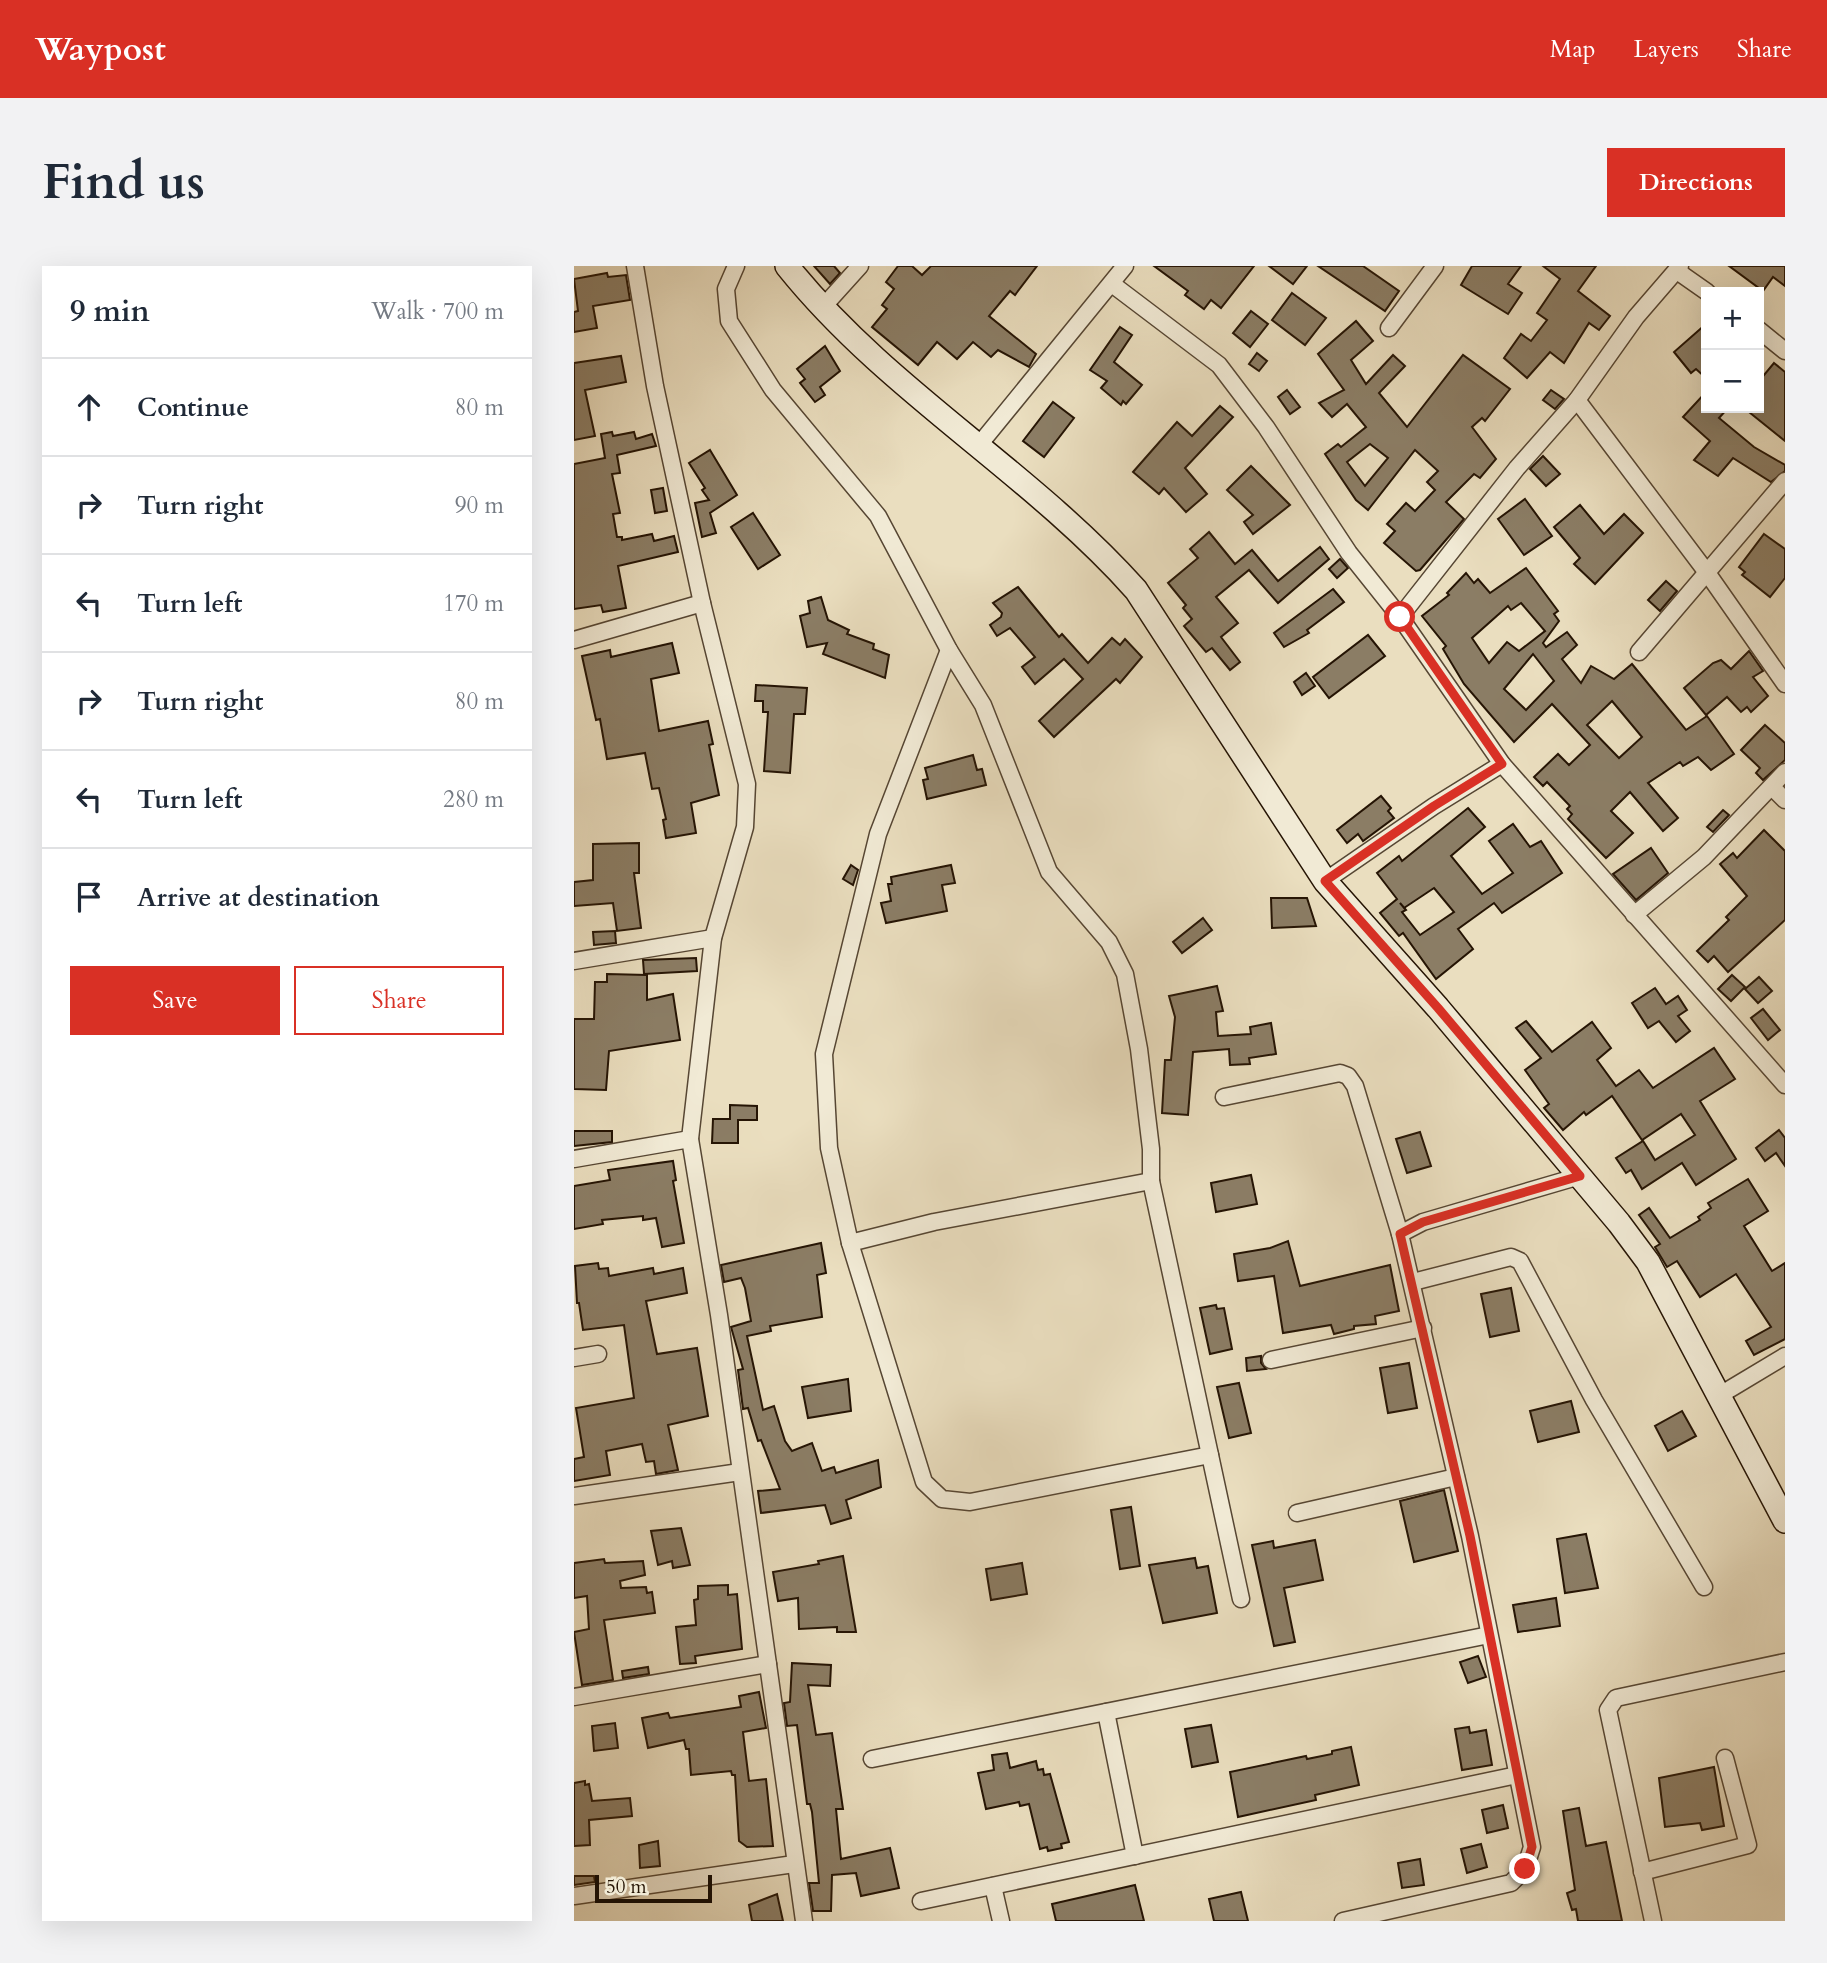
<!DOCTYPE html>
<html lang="en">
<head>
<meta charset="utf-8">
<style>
	body { margin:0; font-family:Cardo,serif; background:#f2f2f3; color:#1f2937 }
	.controls { position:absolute; right:21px; top:21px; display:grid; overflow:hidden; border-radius:0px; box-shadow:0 7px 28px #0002 }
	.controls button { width:63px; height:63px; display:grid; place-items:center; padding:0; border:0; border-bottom:2px solid #e0e1e3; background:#fff; color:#1f2937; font:35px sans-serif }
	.scale { position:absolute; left:21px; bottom:18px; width:117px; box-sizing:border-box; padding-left:7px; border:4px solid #251404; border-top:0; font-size:19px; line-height:24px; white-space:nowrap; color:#251404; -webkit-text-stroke:5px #f1ead5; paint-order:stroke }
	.stop { position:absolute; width:21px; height:21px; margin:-16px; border:5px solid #d93025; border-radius:50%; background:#fff }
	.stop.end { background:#d93025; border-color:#fff; box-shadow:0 2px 7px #0008 }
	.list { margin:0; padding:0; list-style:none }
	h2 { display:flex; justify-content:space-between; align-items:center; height:91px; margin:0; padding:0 28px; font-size:30px }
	h2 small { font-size:23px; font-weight:400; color:#747a83 }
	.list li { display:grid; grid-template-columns:46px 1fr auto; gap:21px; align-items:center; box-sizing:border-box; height:98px; padding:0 28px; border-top:2px solid #e0e1e3 }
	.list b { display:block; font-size:26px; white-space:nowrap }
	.list em { font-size:23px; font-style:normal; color:#747a83 }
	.actions { display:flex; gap:14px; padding:21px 28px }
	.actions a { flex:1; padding:16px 0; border:2px solid #d93025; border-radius:0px; text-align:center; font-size:24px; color:#d93025 }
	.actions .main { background:#d93025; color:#fff }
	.icon { flex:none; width:38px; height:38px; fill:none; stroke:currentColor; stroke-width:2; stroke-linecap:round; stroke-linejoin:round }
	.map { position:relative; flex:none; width:1211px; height:1655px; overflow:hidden; border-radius:0px }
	header { display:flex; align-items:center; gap:42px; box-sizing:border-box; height:98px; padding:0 35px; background:#d93025; color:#fff }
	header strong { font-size:33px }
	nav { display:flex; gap:38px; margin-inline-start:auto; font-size:24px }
	.intro { display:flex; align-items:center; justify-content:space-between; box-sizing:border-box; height:168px; padding:0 42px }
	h1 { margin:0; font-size:49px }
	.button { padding:18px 32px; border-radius:0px; background:#d93025; color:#fff; font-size:24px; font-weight:700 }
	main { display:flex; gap:42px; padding:0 42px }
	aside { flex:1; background:#fff; border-radius:0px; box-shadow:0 7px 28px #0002 }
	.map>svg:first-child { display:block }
	.building { fill:#8b7d65; stroke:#251404; stroke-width:2; fill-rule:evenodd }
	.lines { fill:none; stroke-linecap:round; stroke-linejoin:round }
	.street-casing { stroke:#564633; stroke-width:19 }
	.secondary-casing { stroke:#251404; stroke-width:26 }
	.street { stroke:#f1ead5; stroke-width:16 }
	.secondary { stroke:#f1ead5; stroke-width:23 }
	.route { stroke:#d93025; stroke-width:9 }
</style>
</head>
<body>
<header>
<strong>Waypost</strong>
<nav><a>Map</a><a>Layers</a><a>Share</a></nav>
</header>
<div class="intro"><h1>Find us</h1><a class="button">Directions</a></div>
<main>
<aside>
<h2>9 min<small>Walk · 700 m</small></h2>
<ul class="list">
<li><svg class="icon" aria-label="ahead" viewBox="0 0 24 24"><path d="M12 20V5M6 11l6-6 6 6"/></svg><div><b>Continue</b></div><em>80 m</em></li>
<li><svg class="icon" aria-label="right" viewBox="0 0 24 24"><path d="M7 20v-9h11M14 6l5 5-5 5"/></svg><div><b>Turn right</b></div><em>90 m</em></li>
<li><svg class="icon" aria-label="left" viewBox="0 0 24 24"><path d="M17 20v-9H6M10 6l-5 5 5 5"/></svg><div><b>Turn left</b></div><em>170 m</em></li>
<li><svg class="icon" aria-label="right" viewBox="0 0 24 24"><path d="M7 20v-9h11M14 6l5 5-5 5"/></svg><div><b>Turn right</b></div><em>80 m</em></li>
<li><svg class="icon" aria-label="left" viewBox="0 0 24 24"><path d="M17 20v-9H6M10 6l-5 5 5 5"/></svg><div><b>Turn left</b></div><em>280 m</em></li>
<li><svg class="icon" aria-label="arrive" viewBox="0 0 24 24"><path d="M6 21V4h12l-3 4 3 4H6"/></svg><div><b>Arrive at destination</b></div></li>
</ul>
<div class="actions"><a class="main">Save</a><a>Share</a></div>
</aside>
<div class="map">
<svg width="1211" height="1655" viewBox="0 0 1211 1655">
	<rect width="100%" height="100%" fill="#eadebf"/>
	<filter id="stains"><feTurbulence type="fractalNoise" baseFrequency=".00286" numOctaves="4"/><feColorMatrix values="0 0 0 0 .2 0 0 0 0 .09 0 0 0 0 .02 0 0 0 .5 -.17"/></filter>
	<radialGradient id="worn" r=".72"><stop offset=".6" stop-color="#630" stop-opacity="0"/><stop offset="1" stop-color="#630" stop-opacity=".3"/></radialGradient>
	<g class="building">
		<polygon points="240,0 260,0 266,7 256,18"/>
		<polygon points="324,0 338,0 348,9 357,0 463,0 441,29 436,25 415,50 462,88 455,101 424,84 417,91 399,76 383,93 363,76 344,99 298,61 313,43 308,39 320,23 312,16"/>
		<polygon points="580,0 680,0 647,42 637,34 630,43 611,29 614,25"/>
		<polygon points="695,0 733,0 719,18"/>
		<polygon points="744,0 789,0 825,25 811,45"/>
		<polygon points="898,0 947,0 934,18 948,27 934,48 887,19"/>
		<polygon points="969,0 1022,0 1004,25 1036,50 1025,64 1015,57 990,97 976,86 953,112 930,92 947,68 957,75 973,54 963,47 986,13"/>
		<polygon points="1155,0 1211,0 1211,20 1199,11 1189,25"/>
		<polygon points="33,7 34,11 52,9 56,34 19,40 23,62 0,66 0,46 4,45 0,13"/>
		<polygon points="718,27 752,52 731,79 698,54"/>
		<polygon points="677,45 694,58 676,81 659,67"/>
		<path d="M 782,55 L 799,75 L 777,94 L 792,118 L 819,89 L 831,100 L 805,127 L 833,161 L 889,89 L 936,123 L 911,155 L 908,152 L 898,161 L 922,193 L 906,212 L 900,208 L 872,236 L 890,253 L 846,304 L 842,305 L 810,277 L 821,265 L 813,258 L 832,237 L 841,245 L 861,224 L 853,216 L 864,205 L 841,184 L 794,244 L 782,234 L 751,188 L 764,178 L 767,181 L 792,161 L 773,138 L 758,151 L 745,137 L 770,124 L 744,88 ZM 796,178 L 814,192 L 791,220 L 773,196 Z"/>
		<polygon points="1132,58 1132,112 1122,103 1117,107 1100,86"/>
		<polygon points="546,61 558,69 540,96 568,119 552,138 549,135 547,139 527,122 533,115 516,104"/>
		<polygon points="251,80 266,105 246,121 251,129 241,136 226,117 231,113 223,103"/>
		<polygon points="683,87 693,95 685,105 675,98"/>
		<polygon points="47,90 52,116 11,124 21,170 0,174 0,97"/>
		<polygon points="1200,97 1211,106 1211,175 1170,142 1185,142 1185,115"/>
		<polygon points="713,124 726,141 716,148 704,131"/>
		<polygon points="977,124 990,133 981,143 969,134"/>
		<polygon points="1132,126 1132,142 1154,142 1145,152 1180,181 1211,199 1211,205 1197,216 1159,192 1144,210 1120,194 1136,175 1109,151"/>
		<polygon points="479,136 500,152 470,191 449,175"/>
		<polygon points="646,140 659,151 611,202 633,228 612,246 590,222 585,228 559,206 603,156 618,170"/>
		<polygon points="38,166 39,170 60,166 62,173 78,168 82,180 43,189 46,207 38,208 46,247 39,248 43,271 48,271 48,274 78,268 80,275 100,270 104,286 44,300 52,342 29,346 27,339 0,343 0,198 31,192 27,168"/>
		<polygon points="136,184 163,229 136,247 142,267 128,271 121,237 135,234 128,224 131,222 115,197"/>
		<polygon points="969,190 986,208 972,220 956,203"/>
		<polygon points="677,200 716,239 679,268 670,256 679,249 653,224"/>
		<polygon points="89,222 93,245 81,247 77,224"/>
		<polygon points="951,233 978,270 950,289 924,253"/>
		<polygon points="1006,239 1030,268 1050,248 1069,267 1021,318 1000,298 1006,292 980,261"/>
		<polygon points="179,247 206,289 184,303 157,261"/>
		<polygon points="635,266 661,298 678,284 704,315 746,281 755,293 704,337 675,304 642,331 664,357 647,371 666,396 656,404 638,382 632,386 610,360 618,353 609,342 612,339 594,317 624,292 616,283"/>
		<polygon points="1190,268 1211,283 1211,312 1196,331 1168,309 1171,306 1165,301"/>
		<polygon points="766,293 774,302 763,312 755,303"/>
		<path d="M 952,302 L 984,345 L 980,348 L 985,355 L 969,377 L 972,381 L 993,366 L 1003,379 L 988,393 L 1007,417 L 1017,400 L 1040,413 L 1058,398 L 1112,464 L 1133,450 L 1160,488 L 1137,504 L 1124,491 L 1109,500 L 1106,496 L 1074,517 L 1104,552 L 1089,565 L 1056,526 L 1037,545 L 1059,567 L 1032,592 L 994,553 L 998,548 L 993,543 L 996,540 L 973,516 L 969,520 L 960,511 L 984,488 L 995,499 L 1016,479 L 978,438 L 940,476 L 890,418 L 869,383 L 872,380 L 848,350 L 875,329 L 873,327 L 892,307 L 900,317 L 904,313 L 916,327 ZM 947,337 L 971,365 L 945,385 L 933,376 L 915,397 L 898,372 L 934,340 L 937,344 ZM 959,388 L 980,415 L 952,444 L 930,423 ZM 1038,435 L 1068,471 L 1045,492 L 1013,459 Z"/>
		<polygon points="1092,315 1103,325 1086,345 1074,334"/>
		<polygon points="444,321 485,371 488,368 514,397 538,372 546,379 551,373 568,391 546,417 542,413 480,471 465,455 509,413 490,393 461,418 448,401 461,391 436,362 423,370 416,359 427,351 428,347 419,337"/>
		<polygon points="759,323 770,336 733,364 735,367 710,381 700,367"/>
		<polygon points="247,331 254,354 275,364 273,368 300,378 299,383 315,389 311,412 249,388 253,377 233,381 226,350 236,347 234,335"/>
		<polygon points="794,369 811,390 755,432 739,411"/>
		<polygon points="98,377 105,407 77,413 85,465 134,455 139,478 135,479 145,529 117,537 122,567 92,572 89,554 92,553 85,522 78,523 71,487 33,493 26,453 22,454 8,390 36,384 37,391"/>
		<polygon points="1175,385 1189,405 1179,411 1194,430 1177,446 1173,441 1167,446 1153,431 1132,449 1110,422 1139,397 1147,394 1157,403"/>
		<polygon points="732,407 741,420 728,429 720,416"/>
		<polygon points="182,419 233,422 231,448 220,448 216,507 190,505 194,446 189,446 189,435 181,435"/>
		<polygon points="1191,459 1211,477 1211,494 1189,514 1182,507 1186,502 1167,484"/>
		<polygon points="399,489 403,504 408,503 412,519 353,533 349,514 354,513 351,502"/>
		<polygon points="807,530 817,542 814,545 820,552 789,575 784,568 773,577 763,564"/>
		<path d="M 894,542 L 911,561 L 877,590 L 908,628 L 939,607 L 915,575 L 939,558 L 956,581 L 967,575 L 988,607 L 928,647 L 920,637 L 884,663 L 899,683 L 862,713 L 829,667 L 825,670 L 806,647 L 823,633 L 803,607 L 825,590 L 828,595 ZM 860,622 L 880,646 L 846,669 L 828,646 L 832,644 L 826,637 L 830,642 Z"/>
		<polygon points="1149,544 1155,549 1139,566 1133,561"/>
		<polygon points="1190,564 1211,585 1211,654 1154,706 1140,690 1134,696 1123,685 1155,654 1152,651 1173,630 1146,598 1159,587 1163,592"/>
		<polygon points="65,577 65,607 60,607 67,662 43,665 39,637 0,640 0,616 19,614 19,578"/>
		<polygon points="1077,582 1094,607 1062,634 1039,608"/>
		<polygon points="277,599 284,604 279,619 269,613"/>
		<polygon points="377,599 381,617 368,619 373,645 312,657 307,637 317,635 314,618 318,618 317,611"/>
		<polygon points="697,632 733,632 742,660 698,662"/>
		<polygon points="629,652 638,664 608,687 599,676"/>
		<polygon points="41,665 42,677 20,679 19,666"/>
		<polygon points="122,692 123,705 70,708 69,694"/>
		<polygon points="33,708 73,709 73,734 99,728 106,774 35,785 32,824 0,823 0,753 20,753 21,716 33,716"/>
		<polygon points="1158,709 1171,721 1157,735 1144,723"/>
		<polygon points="1185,711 1198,725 1184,737 1171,723"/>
		<polygon points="643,720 649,745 642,746 644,770 677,768 676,761 697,757 702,788 675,792 676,798 656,799 655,783 619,786 614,849 588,847 591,794 597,794 601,751 595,730"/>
		<polygon points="1081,722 1092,738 1104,730 1113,744 1104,750 1116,765 1102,776 1085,755 1074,762 1058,737"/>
		<polygon points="1189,743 1206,764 1194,774 1177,752"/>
		<polygon points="952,755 978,786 1018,756 1037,782 1023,794 1042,820 1065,804 1079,822 1140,782 1161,813 1126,835 1162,893 1122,919 1108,897 1068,923 1057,904 1052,907 1042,892 1069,875 1081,894 1121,869 1107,848 1068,874 1038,830 1012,849 1010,846 989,864 970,842 975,838 951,804 967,792 942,762"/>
		<polygon points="156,839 183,840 183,854 164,854 164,877 138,877 139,853 156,853"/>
		<polygon points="1205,864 1211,872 1211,900 1202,887 1191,895 1182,882"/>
		<polygon points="0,865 38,865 38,876 0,880"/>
		<polygon points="846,866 857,900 833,907 822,873"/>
		<polygon points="99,895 102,914 99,915 110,977 88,981 82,952 69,954 69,950 28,954 29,958 0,963 0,920 36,914 34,904"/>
		<polygon points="677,909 683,938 642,946 637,917"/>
		<polygon points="1174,913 1194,945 1170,960 1198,1005 1211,997 1211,1073 1180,1089 1172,1075 1197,1061 1162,1008 1126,1031 1103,995 1093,1001 1081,981 1086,978 1065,949 1075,942 1096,972 1126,954 1124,951 1137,942 1134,937"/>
		<polygon points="714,975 726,1020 816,999 825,1045 801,1050 802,1058 780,1060 780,1063 760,1068 757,1059 709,1067 700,1010 664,1015 660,988 696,982"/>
		<polygon points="247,977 252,1007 243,1009 248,1051 196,1060 197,1065 173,1070 189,1144 200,1140 211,1175 218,1185 238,1177 248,1205 260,1201 262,1207 304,1194 307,1221 272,1234 277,1252 257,1258 251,1239 187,1247 184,1225 206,1223 187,1174 184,1175 174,1142 169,1143 164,1104 169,1103 157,1061 177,1055 171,1022 167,1012 150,1016 147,999"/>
		<polygon points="24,997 25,1003 34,1002 35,1010 79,1002 80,1008 109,1002 113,1027 72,1035 83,1088 123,1082 134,1150 94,1159 104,1204 82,1208 80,1195 72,1196 68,1178 32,1185 36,1209 0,1215 0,1193 10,1191 2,1142 60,1132 50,1059 9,1064 5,1037 3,1037 1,1000"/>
		<polygon points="937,1022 945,1065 916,1071 907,1028"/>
		<polygon points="642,1039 643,1043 650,1042 658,1083 636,1088 626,1042"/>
		<polygon points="687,1090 687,1097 692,1103 673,1105 672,1092"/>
		<polygon points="835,1097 843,1142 814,1147 806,1102"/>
		<polygon points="274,1113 277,1145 234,1152 228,1121"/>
		<polygon points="665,1117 677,1167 655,1172 643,1121"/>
		<polygon points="997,1135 1005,1166 964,1176 956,1145"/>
		<polygon points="1108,1145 1122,1170 1094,1185 1081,1160"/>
		<polygon points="870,1224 884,1285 840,1296 826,1235"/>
		<polygon points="557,1241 566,1300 546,1303 537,1244"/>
		<polygon points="107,1262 116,1299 99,1302 98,1295 84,1299 77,1265"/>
		<polygon points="1012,1268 1024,1322 991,1327 983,1273"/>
		<polygon points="741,1274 749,1314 710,1322 721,1376 700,1380 678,1279 699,1275 700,1282"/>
		<polygon points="269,1290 282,1366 263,1366 263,1361 225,1363 224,1332 204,1335 199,1306 245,1298 244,1295"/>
		<polygon points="621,1292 623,1302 634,1300 643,1347 589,1357 575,1299"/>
		<polygon points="30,1293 31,1297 69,1295 71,1309 46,1315 47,1322 72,1321 73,1327 78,1326 81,1347 30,1354 39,1414 8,1419 0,1366 15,1363 13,1330 0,1332 0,1297"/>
		<polygon points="448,1297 453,1328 417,1334 412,1303"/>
		<polygon points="154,1319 154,1329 163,1328 168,1383 121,1390 122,1397 106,1398 102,1361 122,1359 120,1334 124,1333 124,1320"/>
		<polygon points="982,1332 986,1360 944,1366 939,1339"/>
		<polygon points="904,1390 912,1411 894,1417 886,1396"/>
		<polygon points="218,1397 257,1399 256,1420 234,1419 242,1469 258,1467 269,1543 262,1543 267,1593 316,1582 325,1622 287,1630 282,1607 258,1609 257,1645 239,1645 235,1617 245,1617 238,1546 236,1538 233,1538 223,1459 213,1460 210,1437 216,1436"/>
		<polygon points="74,1401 75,1408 49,1412 48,1405"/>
		<polygon points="185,1426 192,1462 169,1466 175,1515 192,1513 199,1580 173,1581 165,1575 161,1509 158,1509 157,1505 117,1509 115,1483 112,1483 110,1474 74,1482 68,1452 94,1447 96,1452 167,1441 165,1430"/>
		<polygon points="41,1457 44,1482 20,1485 18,1460"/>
		<polygon points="637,1459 644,1496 618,1501 611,1463"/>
		<polygon points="895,1461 896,1467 912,1464 918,1499 888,1504 881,1463"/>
		<polygon points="777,1481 785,1519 741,1529 742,1534 664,1551 656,1506 732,1490 733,1493 758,1488 758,1485"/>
		<polygon points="433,1487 436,1502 462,1495 464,1504 469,1503 470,1509 476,1508 495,1576 487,1578 488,1582 474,1585 473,1581 466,1583 455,1538 446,1540 445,1536 412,1543 404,1507 420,1504 418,1489"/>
		<polygon points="1140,1501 1150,1560 1128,1564 1126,1557 1091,1561 1085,1512"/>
		<polygon points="11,1515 11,1519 15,1518 18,1535 56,1532 58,1550 15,1554 16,1579 0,1580 0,1517"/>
		<polygon points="929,1539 934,1562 913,1567 908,1544"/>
		<polygon points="1005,1542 1012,1580 1032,1576 1048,1655 1004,1655 1002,1643 998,1644 993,1627 1001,1624 989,1545"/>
		<polygon points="84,1575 86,1600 66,1602 65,1579"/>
		<polygon points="907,1578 913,1601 893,1607 887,1583"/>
		<polygon points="846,1593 850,1619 828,1622 824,1597"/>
		<polygon points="0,1610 20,1610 21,1616 0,1619"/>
		<polygon points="561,1619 570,1655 482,1655 478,1638"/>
		<polygon points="667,1626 674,1655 640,1655 635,1633"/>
		<polygon points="203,1628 209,1655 178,1655 175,1639"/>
	</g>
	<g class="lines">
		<defs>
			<g id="street">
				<polyline points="61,0 81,120 128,337 173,518 171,561 139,672 116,873 145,1049 230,1655"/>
				<polyline points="162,0 152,23 155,55 199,124 304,250 375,384 409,439 475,606 535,676 551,708 565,783 577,883 577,915 360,956 276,977"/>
				<polyline points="1103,5 1133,26"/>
				<polyline points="538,18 645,99 692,161 775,287 826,351 928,498 1211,819"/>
				<polyline points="249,41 286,0"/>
				<polyline points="815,62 861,0"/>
				<polyline points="1185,64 1211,85"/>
				<polyline points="1003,134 1134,308 1211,418"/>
				<polyline points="405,179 551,0"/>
				<polyline points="826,351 943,202 1003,134 1062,51 1106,0"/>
				<polyline points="0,374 128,337"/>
				<polyline points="375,384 304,568 250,788 255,882 276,977 350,1216 368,1233 396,1236 636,1189"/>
				<polyline points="1065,386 1211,215"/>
				<polyline points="1198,521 1211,534"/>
				<polyline points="751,615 860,540 928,498"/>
				<polyline points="1060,649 1130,591 1211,506"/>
				<polyline points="0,695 139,672"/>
				<polyline points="650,831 766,807 774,810 781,820 826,968"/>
				<polyline points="0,893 116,873"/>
				<polyline points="577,915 667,1333"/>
				<polyline points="839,1016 937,991 946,995 1020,1134 1130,1321"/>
				<polyline points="0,1092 24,1088"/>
				<polyline points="697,1094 849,1062"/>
				<polyline points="1146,1129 1211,1090"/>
				<polyline points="0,1230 166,1206"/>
				<polyline points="723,1247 882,1211"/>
				<polyline points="0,1431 194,1398"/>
				<polyline points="532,1446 561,1590"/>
				<polyline points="298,1493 915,1369"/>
				<polyline points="1068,1606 1174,1579 1151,1492"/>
				<polyline points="419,1620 427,1655"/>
				<polyline points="0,1630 220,1598"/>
				<polyline points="347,1635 943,1509"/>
				<polyline points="769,1655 937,1617 951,1603 958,1581 896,1270 826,968 849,956 1006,910"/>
				<polyline points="1079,1655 1034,1444 1042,1432 1211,1396"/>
			</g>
			<path id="secondary" d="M 213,0 C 313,125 456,205 562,324 L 751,615 L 864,742 L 1045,957 L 1074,996 L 1211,1255"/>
		</defs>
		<use href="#street" class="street-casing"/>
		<use href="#secondary" class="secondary-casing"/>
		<use href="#street" class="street"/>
		<use href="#secondary" class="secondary"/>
	</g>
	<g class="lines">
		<polyline class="route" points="826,351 928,498 860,540 751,615 864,742 1006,910 849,956 826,968 896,1270 958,1581 951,1603"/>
	</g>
	<rect width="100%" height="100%" filter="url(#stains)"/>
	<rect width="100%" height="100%" fill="url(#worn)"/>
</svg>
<div class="controls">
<button>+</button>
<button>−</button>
</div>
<div class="scale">50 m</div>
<div class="stop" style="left:826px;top:351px"></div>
<div class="stop end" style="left:951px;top:1603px"></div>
</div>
</main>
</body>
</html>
